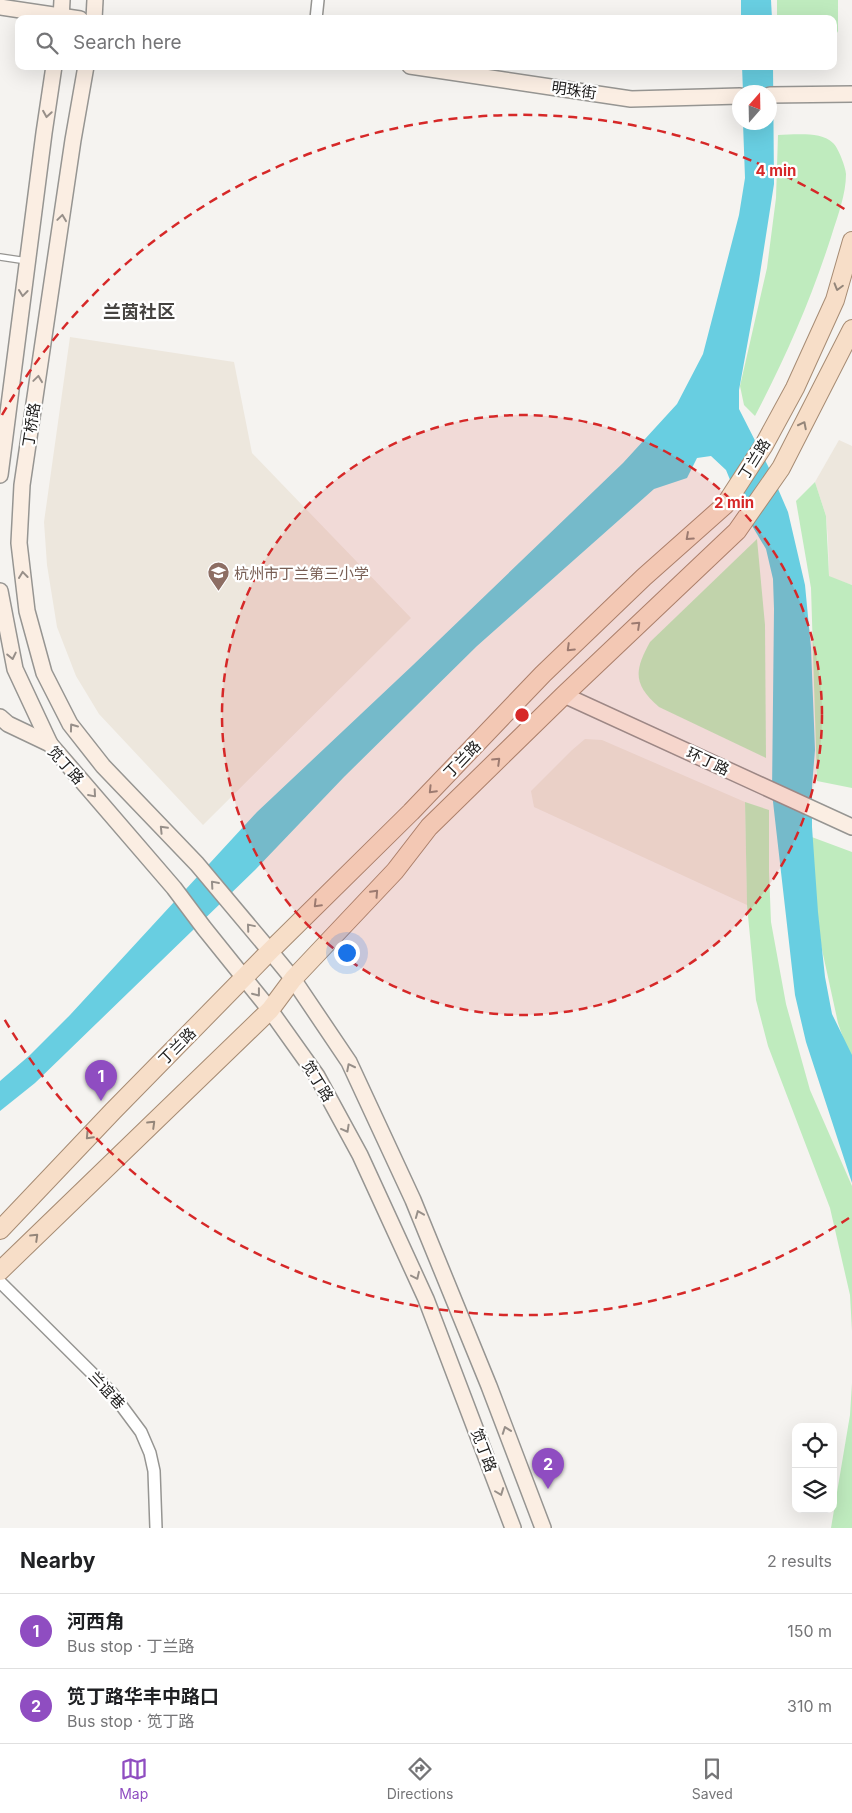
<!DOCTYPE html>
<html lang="en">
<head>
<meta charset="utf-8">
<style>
	body { margin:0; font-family:Inter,"Noto Sans SC",sans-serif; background:#f6f6f6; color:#202124 }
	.controls { position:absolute; right:15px; bottom:15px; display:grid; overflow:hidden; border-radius:10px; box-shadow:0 5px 20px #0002 }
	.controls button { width:45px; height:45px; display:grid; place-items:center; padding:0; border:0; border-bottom:1px solid #e0e0e0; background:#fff; color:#202124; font:25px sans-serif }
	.compass { position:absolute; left:732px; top:85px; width:45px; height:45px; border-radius:50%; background:#fff; box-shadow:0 5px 20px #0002; rotate:20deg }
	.you { position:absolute; left:346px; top:952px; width:18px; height:18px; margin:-12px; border:4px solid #fff; border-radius:50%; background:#1a73e8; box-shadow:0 0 0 8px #1a73e833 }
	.badge { display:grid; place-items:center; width:32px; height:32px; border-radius:50%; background:#8f4dc1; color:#fff; font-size:16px; font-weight:700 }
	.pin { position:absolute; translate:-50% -41px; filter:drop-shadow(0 1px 2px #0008) }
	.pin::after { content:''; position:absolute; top:26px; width:18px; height:15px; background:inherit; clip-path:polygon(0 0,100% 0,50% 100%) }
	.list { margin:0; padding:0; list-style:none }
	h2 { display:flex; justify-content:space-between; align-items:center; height:65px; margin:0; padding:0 20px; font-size:21px }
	h2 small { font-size:16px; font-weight:400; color:#757577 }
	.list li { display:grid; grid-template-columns:32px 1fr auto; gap:15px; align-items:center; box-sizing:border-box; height:75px; padding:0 20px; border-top:1px solid #e0e0e0 }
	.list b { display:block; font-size:19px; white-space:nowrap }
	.list p { margin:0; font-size:16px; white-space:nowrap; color:#757577 }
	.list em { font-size:16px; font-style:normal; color:#757577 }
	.icon { flex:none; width:28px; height:28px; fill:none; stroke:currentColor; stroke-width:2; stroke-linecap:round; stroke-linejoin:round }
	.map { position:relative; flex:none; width:852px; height:1528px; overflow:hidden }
	.search { position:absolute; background:#fff; box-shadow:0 5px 20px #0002; left:15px; right:15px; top:15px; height:55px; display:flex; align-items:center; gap:12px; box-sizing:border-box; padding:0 18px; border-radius:10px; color:#757577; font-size:19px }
	.sheet { height:215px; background:#fff }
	nav { display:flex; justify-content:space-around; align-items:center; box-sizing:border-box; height:70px; border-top:1px solid #e0e0e0; background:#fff; font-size:14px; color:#757577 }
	nav a { display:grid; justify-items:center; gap:2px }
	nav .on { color:#8f4dc1 }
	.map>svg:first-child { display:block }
	.built { fill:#ede7dd }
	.green { fill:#bfebbe }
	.water { fill:#68cee1 }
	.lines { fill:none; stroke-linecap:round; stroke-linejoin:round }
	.lane-casing { stroke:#969592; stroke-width:8 }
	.street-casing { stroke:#969592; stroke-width:14 }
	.secondary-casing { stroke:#969592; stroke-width:18 }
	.primary-casing { stroke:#a68b73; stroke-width:20 }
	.lane { stroke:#fff; stroke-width:5.5 }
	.street { stroke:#fff; stroke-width:11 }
	.secondary { stroke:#fbeee3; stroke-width:15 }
	.primary { stroke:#f7dec8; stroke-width:18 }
	.oneway { stroke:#978f89 }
	.oneway2 { stroke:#94867a }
	.ring { fill:none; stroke:#d62828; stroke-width:2.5; stroke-dasharray:9 6 }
	.labels { text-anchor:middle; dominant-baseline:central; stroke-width:4.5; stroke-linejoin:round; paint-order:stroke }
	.street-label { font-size:15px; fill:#1c1b1a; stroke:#fff }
	.education-label { font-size:15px; fill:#785e54; stroke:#fff; text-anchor:start }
	.quarter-label { font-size:18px; font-weight:bold; fill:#454340; stroke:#fff }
	.centre { fill:#d62828; stroke:#fff; stroke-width:2.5 }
	.ring-label { font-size:15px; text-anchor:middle; font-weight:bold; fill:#d62828; stroke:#fff; stroke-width:4.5; stroke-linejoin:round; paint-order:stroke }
</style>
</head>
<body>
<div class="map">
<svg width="852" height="1528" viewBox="0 0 852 1528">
	<rect width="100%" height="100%" fill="#f5f3f0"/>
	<g class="built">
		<polygon points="70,337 234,362 252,453 411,618 203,825 99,714 76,676 57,627 47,565 44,522"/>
		<polygon points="839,440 852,446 852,585 829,577 828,540 826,516 815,482"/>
		<polygon points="585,739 602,740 745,802 747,905 534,807 531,791 571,751"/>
	</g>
	<g class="green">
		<polygon points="777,0 838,0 838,31 833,41 833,19 777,19"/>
		<path d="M 778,135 C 793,135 821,131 833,143 C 838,147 846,168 846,174 C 846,194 838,215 832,234 C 812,297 786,357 755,416 L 744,405 L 740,386 L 767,268 L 776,198 Z"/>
		<polygon points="815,482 826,516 829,576 852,585 852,788 817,781 811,588 796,501"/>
		<path d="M 757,539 L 765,625 L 766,758 L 659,707 C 633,684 634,671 650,642 Z"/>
		<polygon points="745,802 769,810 769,872 771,922 786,1004 810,1090 852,1186 852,1331 850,1295 830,1208 768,1046 756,1000 747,905"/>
		<polygon points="809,836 852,852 852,1064 838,1023 821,945"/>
		<polygon points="852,1383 852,1528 831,1528 850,1415"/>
	</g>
	<g class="water">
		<polygon points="741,0 771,0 772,19 741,19"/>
		<polygon points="742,66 773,66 774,184 759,280 739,390 739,409 769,468 788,512 805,585 811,648 815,750 812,786 812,827 818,912 825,977 832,1014 852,1055 852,1183 806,1042 795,995 772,793 774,609 773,579 766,549 742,509 726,470 711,456 697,458 687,478 654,489 477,646 344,777 255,870 35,1083 0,1111 0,1081 30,1055 70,1015 257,812 413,665 623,463 677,404 703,354 739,215 745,178 743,123 770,122 770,92 743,92"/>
	</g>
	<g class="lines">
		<defs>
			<polyline id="lane" points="0,257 27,261"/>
			<g id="street">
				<polyline points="316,19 318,0"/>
				<polyline points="0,1282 112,1393 141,1432 150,1453 154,1471 156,1528"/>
			</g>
			<g id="secondary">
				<polyline points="0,7 80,19"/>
				<polyline points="61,19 62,0"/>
				<polyline points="94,19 95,0"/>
				<polyline points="86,66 73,140 22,485 19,543 27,611 44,673 70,724 103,766 197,864 270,951 293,979 349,1062 413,1200 489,1386 543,1528"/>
				<polyline points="410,66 631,99 740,96"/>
				<polyline points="770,95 852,94"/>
				<polyline points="0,475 44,133 54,66"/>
				<polyline points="0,591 15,669 50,744"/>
				<polyline points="564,695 852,827"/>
				<polyline points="0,717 8,724 50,744 174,888 204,928 270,1010 317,1076 360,1155 426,1299 513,1528"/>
			</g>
			<g id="primary">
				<polyline points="0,1230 113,1111 270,951 411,812 543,674 644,577 725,505 764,445 795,388 835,300 852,241"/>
				<polyline points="0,1271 270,1010 293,979 395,871 429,827 564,695 737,531 781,468 852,329"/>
			</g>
		</defs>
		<use href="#lane" class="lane-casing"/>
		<use href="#street" class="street-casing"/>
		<use href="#secondary" class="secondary-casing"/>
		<use href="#primary" class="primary-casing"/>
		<use href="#lane" class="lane"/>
		<use href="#street" class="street"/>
		<use href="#secondary" class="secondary"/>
		<use href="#primary" class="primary"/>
	</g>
	<defs><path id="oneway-chevron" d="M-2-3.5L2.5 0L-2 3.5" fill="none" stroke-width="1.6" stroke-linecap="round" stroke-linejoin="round" transform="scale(1.25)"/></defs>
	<g class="oneway">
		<use href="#oneway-chevron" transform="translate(47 114) rotate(99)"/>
		<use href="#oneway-chevron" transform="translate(62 218) rotate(-82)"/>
		<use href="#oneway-chevron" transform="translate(23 293) rotate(97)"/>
		<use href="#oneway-chevron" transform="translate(38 379) rotate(-82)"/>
		<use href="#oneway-chevron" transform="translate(23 575) rotate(-97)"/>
		<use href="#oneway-chevron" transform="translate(12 656) rotate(78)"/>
		<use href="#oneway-chevron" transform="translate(73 727) rotate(-126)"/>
		<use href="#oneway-chevron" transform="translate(93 794) rotate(49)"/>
		<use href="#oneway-chevron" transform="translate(163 829) rotate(-134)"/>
		<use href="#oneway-chevron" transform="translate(214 884) rotate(-131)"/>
		<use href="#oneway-chevron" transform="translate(250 927) rotate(-130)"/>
		<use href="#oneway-chevron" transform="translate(257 993) rotate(52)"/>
		<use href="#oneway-chevron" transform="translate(350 1067) rotate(-117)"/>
		<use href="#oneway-chevron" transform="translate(346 1129) rotate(61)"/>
		<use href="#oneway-chevron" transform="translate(419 1214) rotate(-112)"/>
		<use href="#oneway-chevron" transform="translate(416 1276) rotate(65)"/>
		<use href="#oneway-chevron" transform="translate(506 1430) rotate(-110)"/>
		<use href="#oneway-chevron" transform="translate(500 1492) rotate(69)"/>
	</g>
	<g class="oneway2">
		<use href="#oneway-chevron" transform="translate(838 287) rotate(106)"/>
		<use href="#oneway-chevron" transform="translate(803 425) rotate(-63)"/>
		<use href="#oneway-chevron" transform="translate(689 537) rotate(138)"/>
		<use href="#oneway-chevron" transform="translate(637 625) rotate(-43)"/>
		<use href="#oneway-chevron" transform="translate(570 648) rotate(136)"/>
		<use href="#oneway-chevron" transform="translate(497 761) rotate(-44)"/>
		<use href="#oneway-chevron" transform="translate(432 790) rotate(134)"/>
		<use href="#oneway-chevron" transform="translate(375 893) rotate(-47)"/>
		<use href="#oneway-chevron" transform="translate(317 904) rotate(135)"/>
		<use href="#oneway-chevron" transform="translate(152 1124) rotate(-44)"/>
		<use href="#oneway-chevron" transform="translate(89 1136) rotate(133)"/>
		<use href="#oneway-chevron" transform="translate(35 1237) rotate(-44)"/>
	</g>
	<circle cx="522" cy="715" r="300" fill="#d62828" fill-opacity=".12"/>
	<g class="ring">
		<circle cx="522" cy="715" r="300"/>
		<path d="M849 1218A600 600 0 0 1 2 1015M2 415A600 600 0 0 1 849 212"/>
	</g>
	<defs>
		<symbol id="school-pin" viewBox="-11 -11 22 30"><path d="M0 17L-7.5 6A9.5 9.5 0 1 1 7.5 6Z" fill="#8d6e63" stroke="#fff"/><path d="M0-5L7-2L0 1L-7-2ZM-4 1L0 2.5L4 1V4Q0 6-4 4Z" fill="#fff"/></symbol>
	</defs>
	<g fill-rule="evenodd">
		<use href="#school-pin" x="206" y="560" width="25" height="34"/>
	</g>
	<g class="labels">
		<g class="street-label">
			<text transform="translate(574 90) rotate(8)">明珠街</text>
			<text transform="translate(31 425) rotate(-81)">丁桥路</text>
			<text transform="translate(754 459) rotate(-58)">丁兰路</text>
			<text transform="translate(462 759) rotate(-46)">丁兰路</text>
			<text transform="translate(708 761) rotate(25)">环丁路</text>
			<text transform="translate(66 765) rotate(48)">笕丁路</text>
			<text transform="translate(177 1046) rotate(-45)">丁兰路</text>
			<text transform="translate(318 1081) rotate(58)">笕丁路</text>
			<text transform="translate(107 1390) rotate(47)">兰谊巷</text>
			<text transform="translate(484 1450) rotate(69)">笕丁路</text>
		</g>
		<g class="education-label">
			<text x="234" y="573">杭州市丁兰第三小学</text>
		</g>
		<g class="quarter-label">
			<text x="139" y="311">兰茵社区</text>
		</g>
	</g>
	<circle cx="522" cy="715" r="8" class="centre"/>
	<g class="ring-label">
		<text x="776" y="176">4 min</text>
		<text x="734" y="508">2 min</text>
	</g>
</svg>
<div class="controls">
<button><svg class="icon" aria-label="locate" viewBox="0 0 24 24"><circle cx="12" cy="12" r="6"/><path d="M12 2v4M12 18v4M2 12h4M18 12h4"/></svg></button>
<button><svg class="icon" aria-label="layers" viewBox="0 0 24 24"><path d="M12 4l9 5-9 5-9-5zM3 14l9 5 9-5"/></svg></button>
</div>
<svg class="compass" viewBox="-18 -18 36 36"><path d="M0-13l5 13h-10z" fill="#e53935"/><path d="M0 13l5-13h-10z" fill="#757577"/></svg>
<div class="you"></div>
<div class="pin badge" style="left:101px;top:1101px">1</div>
<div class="pin badge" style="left:548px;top:1489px">2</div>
<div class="search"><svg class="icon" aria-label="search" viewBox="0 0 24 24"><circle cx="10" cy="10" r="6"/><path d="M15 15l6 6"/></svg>Search here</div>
</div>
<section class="sheet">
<h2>Nearby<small>2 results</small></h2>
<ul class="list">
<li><span class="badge">1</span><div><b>河西角</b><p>Bus stop · 丁兰路</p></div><em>150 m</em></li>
<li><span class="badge">2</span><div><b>笕丁路华丰中路口</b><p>Bus stop · 笕丁路</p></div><em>310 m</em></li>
</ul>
</section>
<nav>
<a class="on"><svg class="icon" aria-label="map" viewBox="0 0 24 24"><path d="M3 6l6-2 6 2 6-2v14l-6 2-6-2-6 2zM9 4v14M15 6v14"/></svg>Map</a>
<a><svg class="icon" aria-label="directions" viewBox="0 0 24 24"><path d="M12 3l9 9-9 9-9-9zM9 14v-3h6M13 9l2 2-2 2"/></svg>Directions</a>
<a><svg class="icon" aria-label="saved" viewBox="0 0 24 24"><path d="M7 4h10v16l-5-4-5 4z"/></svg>Saved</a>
</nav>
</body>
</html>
